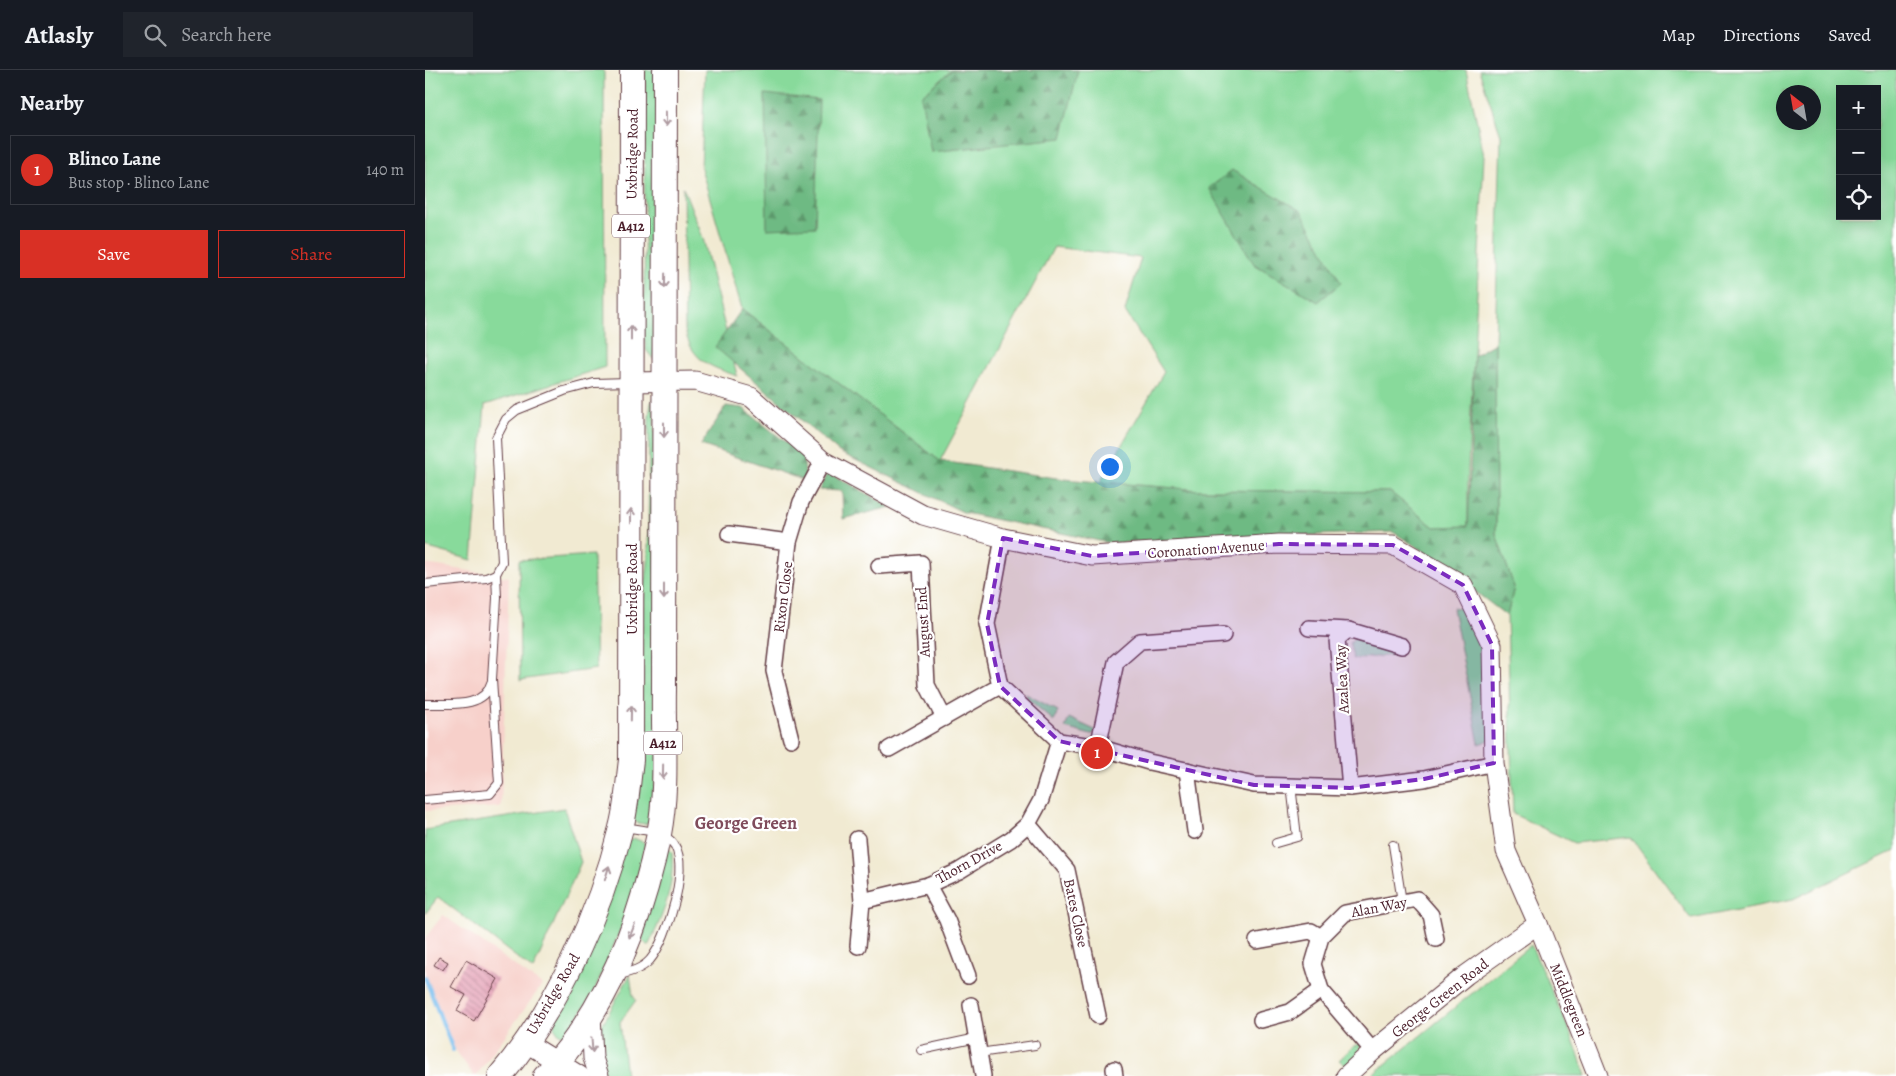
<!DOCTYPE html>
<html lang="en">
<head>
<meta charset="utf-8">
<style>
	body { margin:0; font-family:Alegreya,serif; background:#20242c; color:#f1f3f6 }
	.controls { position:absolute; right:15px; top:15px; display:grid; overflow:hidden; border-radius:0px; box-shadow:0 5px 20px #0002 }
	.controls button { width:45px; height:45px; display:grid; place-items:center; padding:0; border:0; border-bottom:1px solid #363941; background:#171b24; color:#f1f3f6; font:25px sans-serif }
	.compass { position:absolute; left:1351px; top:15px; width:45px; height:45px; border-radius:50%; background:#171b24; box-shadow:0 5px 20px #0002; rotate:329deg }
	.you { position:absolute; left:684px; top:396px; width:18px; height:18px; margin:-12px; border:4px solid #fff; border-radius:50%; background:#1a73e8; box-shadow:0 0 0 8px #1a73e833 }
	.badge { display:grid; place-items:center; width:32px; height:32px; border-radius:50%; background:#d93025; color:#fff; font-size:16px; font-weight:700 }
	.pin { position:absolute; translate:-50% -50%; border:2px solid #fff; box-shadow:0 1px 5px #0006 }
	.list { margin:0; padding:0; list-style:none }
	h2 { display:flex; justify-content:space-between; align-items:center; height:65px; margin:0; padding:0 20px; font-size:21px }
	h2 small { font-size:16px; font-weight:400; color:#9ea1a6 }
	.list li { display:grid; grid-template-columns:32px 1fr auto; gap:15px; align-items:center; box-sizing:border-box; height:70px; margin:0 10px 10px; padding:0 10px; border:1px solid #363941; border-radius:0px }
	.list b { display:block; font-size:19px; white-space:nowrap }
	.list p { margin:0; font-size:16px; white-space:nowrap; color:#9ea1a6 }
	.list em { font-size:16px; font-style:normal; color:#9ea1a6 }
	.actions { display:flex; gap:10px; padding:15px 20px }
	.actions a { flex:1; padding:11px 0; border:1px solid #d93025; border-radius:0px; text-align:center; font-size:18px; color:#d93025 }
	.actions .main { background:#d93025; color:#fff }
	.icon { flex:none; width:28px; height:28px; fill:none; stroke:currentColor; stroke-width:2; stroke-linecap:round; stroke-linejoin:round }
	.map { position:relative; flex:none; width:1471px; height:1006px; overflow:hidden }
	header { display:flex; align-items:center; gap:30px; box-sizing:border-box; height:70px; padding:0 25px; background:#171b24; border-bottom:1px solid #363941 }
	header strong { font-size:24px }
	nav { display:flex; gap:28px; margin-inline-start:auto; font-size:18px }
	.search { width:350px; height:45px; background:#20242c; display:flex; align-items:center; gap:12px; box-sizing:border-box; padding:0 18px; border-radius:0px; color:#9ea1a6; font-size:19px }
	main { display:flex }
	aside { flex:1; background:#171b24 }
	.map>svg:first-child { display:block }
	.built { fill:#f7d0ca }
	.green { fill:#88da9b; stroke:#697c63; fill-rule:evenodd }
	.forest { fill:url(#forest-firs); stroke:#5c6c57 }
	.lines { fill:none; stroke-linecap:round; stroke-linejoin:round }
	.stream { stroke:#77beef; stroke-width:4 }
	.building { fill:url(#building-back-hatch) }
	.service-casing { stroke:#633d44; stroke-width:10 }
	.minor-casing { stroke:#633d44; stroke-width:18 }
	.tertiary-casing { stroke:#633d44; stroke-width:21 }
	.primary-casing { stroke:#633d44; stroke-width:26 }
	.service { stroke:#fff; stroke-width:8 }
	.minor { stroke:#fff; stroke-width:15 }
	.tertiary { stroke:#fff; stroke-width:19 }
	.primary { stroke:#fff; stroke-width:24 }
	.oneway { stroke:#ae9aa0 }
	.marked { fill:#7b2cbf; fill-opacity:0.2; stroke:#7b2cbf; stroke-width:4; stroke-dasharray:10 6; stroke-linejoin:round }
	.labels { text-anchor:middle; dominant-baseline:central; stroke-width:4.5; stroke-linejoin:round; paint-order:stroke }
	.shield { fill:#fff; stroke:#80626b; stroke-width:1 }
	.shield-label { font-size:14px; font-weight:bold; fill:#4a1f2b }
	.street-label { font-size:15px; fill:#4a1f2b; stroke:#fff }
	.quarter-label { font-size:18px; font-weight:bold; fill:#804c5c; stroke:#fff }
</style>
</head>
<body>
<header>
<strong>Atlasly</strong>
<div class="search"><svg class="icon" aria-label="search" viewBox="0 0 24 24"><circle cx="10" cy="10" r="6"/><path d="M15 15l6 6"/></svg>Search here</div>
<nav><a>Map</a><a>Directions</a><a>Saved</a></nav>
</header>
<main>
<aside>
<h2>Nearby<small></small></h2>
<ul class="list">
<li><span class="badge">1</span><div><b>Blinco Lane</b><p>Bus stop · Blinco Lane</p></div><em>140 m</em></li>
</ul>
<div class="actions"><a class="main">Save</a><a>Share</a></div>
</aside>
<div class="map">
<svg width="1471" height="1006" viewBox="0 0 1471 1006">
	<defs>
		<pattern id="forest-firs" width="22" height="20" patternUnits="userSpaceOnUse" patternTransform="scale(1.25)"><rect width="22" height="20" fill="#6eba83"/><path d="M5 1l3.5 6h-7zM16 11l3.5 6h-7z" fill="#5c976b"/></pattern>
		<pattern id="building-back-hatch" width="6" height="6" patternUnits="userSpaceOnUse" patternTransform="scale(1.25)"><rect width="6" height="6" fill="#e5a0b6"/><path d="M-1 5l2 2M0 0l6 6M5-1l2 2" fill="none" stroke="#bc8294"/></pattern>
	</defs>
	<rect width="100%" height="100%" fill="#fff"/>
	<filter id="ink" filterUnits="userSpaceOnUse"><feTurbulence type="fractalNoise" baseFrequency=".02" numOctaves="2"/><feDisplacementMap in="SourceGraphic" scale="10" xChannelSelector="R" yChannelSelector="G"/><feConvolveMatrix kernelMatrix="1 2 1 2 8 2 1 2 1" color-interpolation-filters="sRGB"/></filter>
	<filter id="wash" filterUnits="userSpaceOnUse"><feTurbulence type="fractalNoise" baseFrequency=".0096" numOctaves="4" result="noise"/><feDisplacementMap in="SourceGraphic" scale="20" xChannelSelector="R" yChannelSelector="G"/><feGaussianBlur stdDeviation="1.12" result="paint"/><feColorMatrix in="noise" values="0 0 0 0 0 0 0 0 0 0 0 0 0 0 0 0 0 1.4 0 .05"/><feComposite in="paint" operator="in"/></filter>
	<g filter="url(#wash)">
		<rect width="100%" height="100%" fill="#f1ead2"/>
		<g class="built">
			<polygon points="0,494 84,507 76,737 0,741"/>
			<polygon points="18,845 117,915 51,1006 49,1006 24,971 0,913 0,868"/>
		</g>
		<g class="green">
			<polygon points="0,0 179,0 180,297 60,335 47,490 0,477"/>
			<polygon points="220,0 240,0 229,290 221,280 219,266"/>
			<polygon points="280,0 1041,0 1059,86 1043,399 1043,457 1009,457 965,422 775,420 675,412 739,302 700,241 716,188 629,177 515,391 317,239 276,98"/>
			<path d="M 1054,0 L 1471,0 L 1471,780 L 1368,829 L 1266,849 L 1206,767 L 1149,773 L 1088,744 L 1082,546 L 1089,517 L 1071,464 L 1070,273 L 1076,65 ZM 1415,19 L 1452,19 L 1452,146 L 1415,146 ZM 1358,22 L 1388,22 L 1388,52 L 1358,52 Z"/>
			<path d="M 258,117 L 278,168 L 312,306 C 284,296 267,291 260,260 Z"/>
			<polygon points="229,328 234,687 224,752 220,754 212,753 207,749 217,542 223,492 224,346 226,333"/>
			<polygon points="168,485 171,599 95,610 94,490"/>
			<polygon points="1044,536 1056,555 1067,669 1054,674 1028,538"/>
			<polygon points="931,568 972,582 972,585 928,589 925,573"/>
			<polygon points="601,624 633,641 629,651 602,628"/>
			<polygon points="644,648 672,661 666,665 640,658"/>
			<polygon points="139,738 156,792 108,900 13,827 0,844 0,760"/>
			<polygon points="209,768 220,773 211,823 167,926 141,964 135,965 129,957 130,945 199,773"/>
			<path d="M 243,778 L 247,782 C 250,815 238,847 223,876 L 217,870 L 238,781 Z"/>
			<polygon points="1106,875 1148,969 1161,1006 946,1006"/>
			<polygon points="205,905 208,926 211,930 195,952 201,1006 180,1006 172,964"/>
			<polygon points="936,973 932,989 924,998 914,990 928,977"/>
		</g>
		<g class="forest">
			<polygon points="527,0 653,0 637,68 506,82 496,26"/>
			<polygon points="340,24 394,30 390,157 342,159"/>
			<polygon points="807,100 876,141 916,213 893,232 829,194 784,118"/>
			<polygon points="317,239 515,391 638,409 774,420 965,422 1009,457 1043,456 1049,285 1070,273 1071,464 1089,517 1082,546 992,477 968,462 684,473 540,443 414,382 290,277"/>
			<polygon points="301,336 318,338 378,386 381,411 276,375"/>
			<path d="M 402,403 C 424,412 444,426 466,437 L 418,449 L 417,421 L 394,420 Z"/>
		</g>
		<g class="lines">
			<polyline class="stream" points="0,907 28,980"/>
		</g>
		<g id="blocks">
			<g class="building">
				<polygon points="14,887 23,892 18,900 9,895"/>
				<polygon points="41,890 73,909 49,951 32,941 41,925 26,917"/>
			</g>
		</g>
	</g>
	<g filter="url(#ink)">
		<use href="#blocks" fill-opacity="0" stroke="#633d44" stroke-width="1"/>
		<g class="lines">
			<defs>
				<g id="service">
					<polyline points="0,514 61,508 71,504 77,492 71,368 81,349 92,340 139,321 169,313 204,312"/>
					<path d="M 0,634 C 21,633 59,640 66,613"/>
					<polyline points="0,730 65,724 74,713 67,609 72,528 71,504"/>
					<polyline points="851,773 872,767 866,715"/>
					<polyline points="968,775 977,832"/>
					<path d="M 194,905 C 205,902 217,899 225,890 C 242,870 268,791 246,771 C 235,760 214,760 199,757"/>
					<polyline points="496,980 552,968"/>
					<polyline points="554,983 610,975"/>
				</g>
				<g id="minor">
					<polyline points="304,464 364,472"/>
					<polyline points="578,468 562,554 575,616 634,671 673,677 724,692 829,715 925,718 999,709 1069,693"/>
					<polyline points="454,496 496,493 502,615 519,648"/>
					<polyline points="884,558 923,560"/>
					<polyline points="366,669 349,601 364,472 376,432 398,391"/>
					<polyline points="673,677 691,592 715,571 798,565"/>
					<polyline points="464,679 575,616"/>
					<polyline points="762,700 770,761"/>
					<polyline points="925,718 912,569 923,560 977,576"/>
					<polyline points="603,754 642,800 673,946"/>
					<polyline points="432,769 437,831"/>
					<polyline points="503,815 522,850 543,906"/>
					<polyline points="832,871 886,861 896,867"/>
					<polyline points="433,876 437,831 503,815 534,801 586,769 603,754 616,730 634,671"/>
					<polyline points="546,935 558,1006"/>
					<polyline points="836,950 865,942 896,920"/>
					<polyline points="948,981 896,920 888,894 896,867 920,843 992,829 1006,845 1011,869"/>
					<polyline points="689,999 690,1006"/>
				</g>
				<g id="tertiary">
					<polyline points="206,312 270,311 326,327 398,391 498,445 578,468 667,486 854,474 968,475 1038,515 1067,575 1069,693 1081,781 1113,854 1173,1006"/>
					<polyline points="166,944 168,988 174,1006"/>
					<polyline points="100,972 155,1006"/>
					<polyline points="921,1006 948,981 1041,905 1113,854"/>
				</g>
				<g id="primary">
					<path d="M 75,1006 C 132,939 175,843 196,758 C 202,736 203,712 206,690 L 207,0"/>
					<path d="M 120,1006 C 182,941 216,851 234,764 C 243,718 238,667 239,620 L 240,0"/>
				</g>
			</defs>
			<use href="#service" class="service-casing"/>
			<use href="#minor" class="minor-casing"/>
			<use href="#tertiary" class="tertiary-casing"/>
			<use href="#primary" class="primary-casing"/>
			<use href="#service" class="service"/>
			<use href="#minor" class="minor"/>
			<use href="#tertiary" class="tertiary"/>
			<use href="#primary" class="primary"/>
		</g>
		<defs><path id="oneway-shaft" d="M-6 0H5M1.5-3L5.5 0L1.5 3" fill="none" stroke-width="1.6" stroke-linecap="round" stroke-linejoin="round" transform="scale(1.25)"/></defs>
		<g class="oneway">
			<use href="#oneway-shaft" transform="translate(241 49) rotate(89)"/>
			<use href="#oneway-shaft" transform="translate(240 211) rotate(91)"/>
			<use href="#oneway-shaft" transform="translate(206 263) rotate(-90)"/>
			<use href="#oneway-shaft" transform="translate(239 360) rotate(90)"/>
			<use href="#oneway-shaft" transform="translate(206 446) rotate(-90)"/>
			<use href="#oneway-shaft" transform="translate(239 522) rotate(90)"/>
			<use href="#oneway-shaft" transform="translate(206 643) rotate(-89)"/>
			<use href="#oneway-shaft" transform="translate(238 702) rotate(91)"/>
			<use href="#oneway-shaft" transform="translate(182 803) rotate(-73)"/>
			<use href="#oneway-shaft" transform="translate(207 861) rotate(112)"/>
			<use href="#oneway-shaft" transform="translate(167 975) rotate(86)"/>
		</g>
	</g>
	<path class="marked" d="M 578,468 L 667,486 L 854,474 L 968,475 L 1038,515 L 1067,575 L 1069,693 L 999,709 L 925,718 L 829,715 L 634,671 L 575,616 L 562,554 Z"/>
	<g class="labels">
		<g class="shield">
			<rect x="187" y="144.5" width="38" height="23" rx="4"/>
			<rect x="219" y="661.5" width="38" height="23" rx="4"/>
		</g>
		<g class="shield-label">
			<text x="206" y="156">A412</text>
			<text x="238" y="673">A412</text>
		</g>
		<g class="street-label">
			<text transform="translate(207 84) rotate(-89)">Uxbridge Road</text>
			<text transform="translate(781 479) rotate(-4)">Coronation Avenue</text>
			<text transform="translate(207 519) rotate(-90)">Uxbridge Road</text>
			<text transform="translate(358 527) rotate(-83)">Rixon Close</text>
			<text transform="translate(498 552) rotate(-93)">August End</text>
			<text transform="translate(917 609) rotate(-93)">Azalea Way</text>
			<text transform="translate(544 792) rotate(-29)">Thorn Drive</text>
			<text transform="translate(954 837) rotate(-11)">Alan Way</text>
			<text transform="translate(651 843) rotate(78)">Bates Close</text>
			<text transform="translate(128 924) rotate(-60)">Uxbridge Road</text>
			<text transform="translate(1015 928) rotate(-38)">George Green Road</text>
			<text transform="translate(1144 930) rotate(68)">Middlegreen</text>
		</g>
		<g class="quarter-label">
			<text x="321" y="753">George Green</text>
		</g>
	</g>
</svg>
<div class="controls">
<button>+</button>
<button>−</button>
<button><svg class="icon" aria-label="locate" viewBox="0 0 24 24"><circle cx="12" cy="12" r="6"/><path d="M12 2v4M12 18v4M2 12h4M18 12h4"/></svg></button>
</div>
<svg class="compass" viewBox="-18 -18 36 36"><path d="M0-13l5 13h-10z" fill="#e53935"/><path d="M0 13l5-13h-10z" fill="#9ea1a6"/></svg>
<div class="you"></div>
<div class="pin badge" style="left:672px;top:683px">1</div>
</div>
</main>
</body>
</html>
